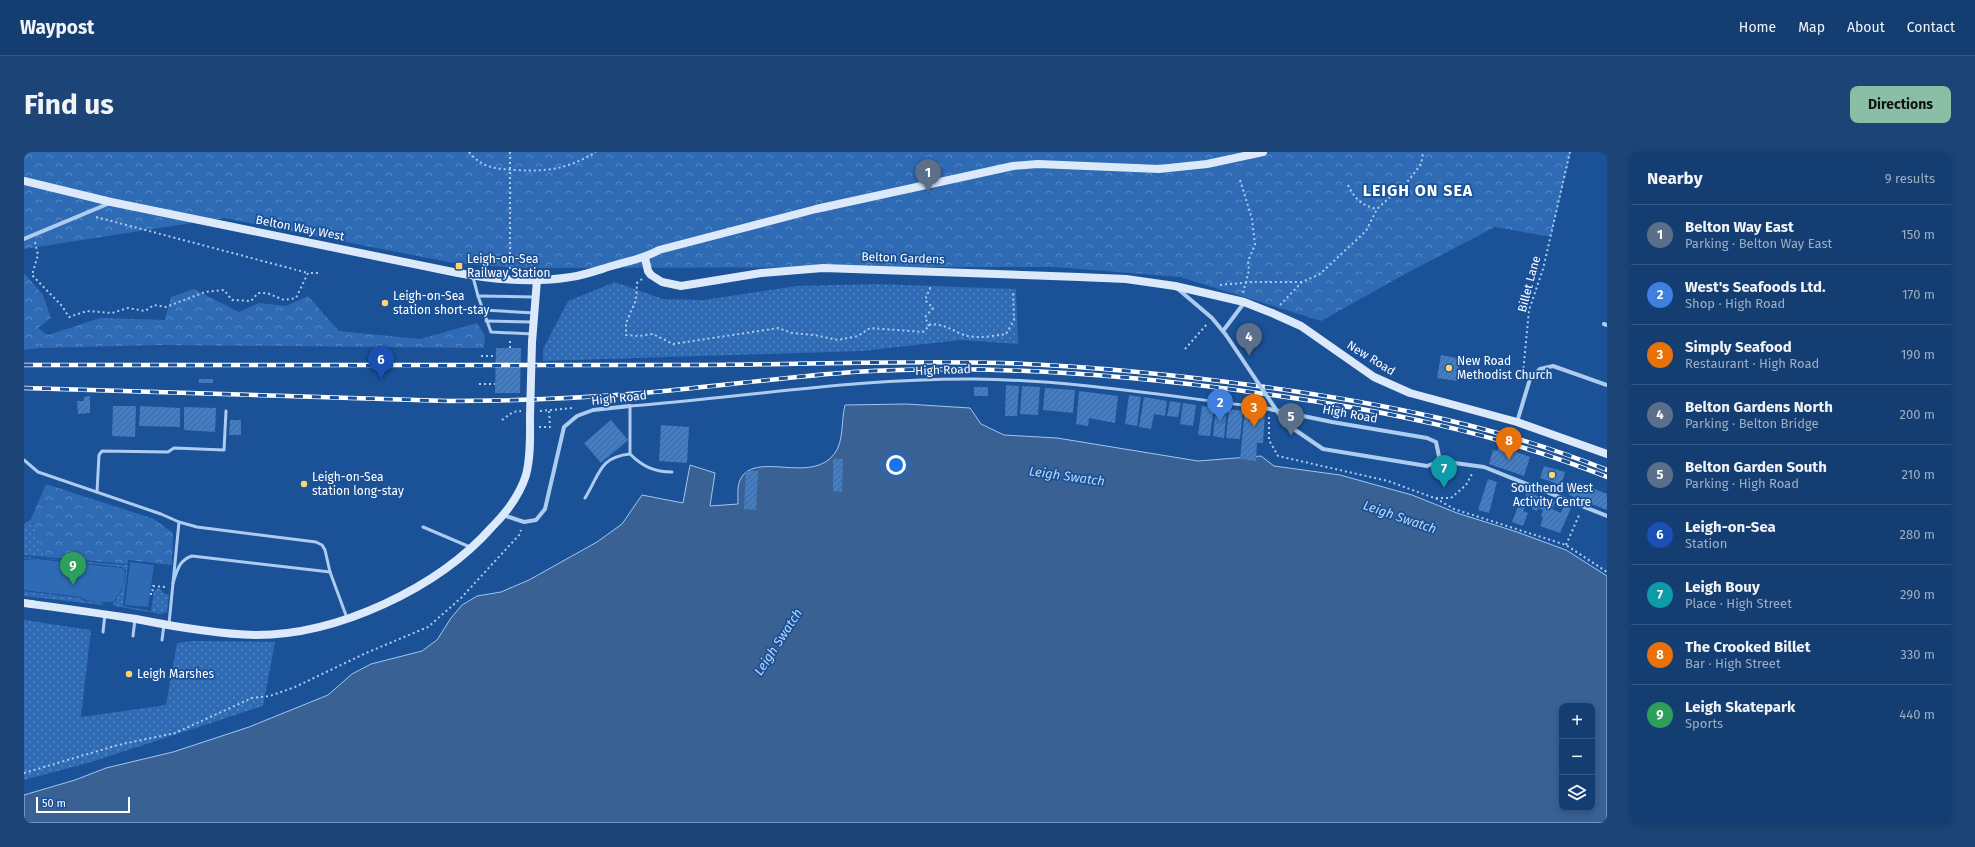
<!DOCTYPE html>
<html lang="en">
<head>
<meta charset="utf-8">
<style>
	body { margin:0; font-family:"Fira Sans",sans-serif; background:#1d4476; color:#f1f3f6 }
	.controls { position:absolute; right:12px; bottom:12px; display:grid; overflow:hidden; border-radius:8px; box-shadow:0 2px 6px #0003 }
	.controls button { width:36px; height:36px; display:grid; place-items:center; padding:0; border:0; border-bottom:1px solid #335684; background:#143d71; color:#f1f3f6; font:20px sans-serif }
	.scale { position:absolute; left:12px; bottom:10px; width:94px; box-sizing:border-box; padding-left:4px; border:2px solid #fff; border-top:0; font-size:11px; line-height:14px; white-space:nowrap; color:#fff; -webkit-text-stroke:3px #1a5197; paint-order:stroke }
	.you { position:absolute; left:872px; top:313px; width:14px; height:14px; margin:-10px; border:3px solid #fff; border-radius:50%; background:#1a73e8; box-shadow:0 0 0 6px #1a73e833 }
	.badge { display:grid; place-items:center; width:26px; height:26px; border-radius:50%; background:#8abfa5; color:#fff; font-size:13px; font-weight:700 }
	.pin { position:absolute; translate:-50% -33px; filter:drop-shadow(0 1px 2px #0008) }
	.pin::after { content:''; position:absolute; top:21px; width:14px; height:12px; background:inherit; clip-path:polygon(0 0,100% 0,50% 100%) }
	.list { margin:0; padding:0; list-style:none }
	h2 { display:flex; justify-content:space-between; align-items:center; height:52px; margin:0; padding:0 16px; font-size:17px }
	h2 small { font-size:13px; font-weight:400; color:#9daec3 }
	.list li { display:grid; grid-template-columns:26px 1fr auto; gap:12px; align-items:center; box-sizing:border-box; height:60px; padding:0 16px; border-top:1px solid #335684 }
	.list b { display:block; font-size:15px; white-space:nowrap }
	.list p { margin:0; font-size:13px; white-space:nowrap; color:#9daec3 }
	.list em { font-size:13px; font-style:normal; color:#9daec3 }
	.icon { flex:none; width:22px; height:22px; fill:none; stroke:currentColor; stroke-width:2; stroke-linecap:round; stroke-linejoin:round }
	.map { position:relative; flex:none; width:1583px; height:671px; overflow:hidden; border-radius:8px }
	header { display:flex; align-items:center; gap:24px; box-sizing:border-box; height:56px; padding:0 20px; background:#143d71; border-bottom:1px solid #335684 }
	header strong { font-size:19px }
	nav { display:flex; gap:22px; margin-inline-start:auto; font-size:14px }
	.intro { display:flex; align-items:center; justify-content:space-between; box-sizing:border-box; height:96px; padding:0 24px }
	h1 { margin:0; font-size:28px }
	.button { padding:10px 18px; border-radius:8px; background:#8abfa5; color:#111; font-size:14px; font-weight:700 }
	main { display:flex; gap:24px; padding:0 24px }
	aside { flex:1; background:#143d71; border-radius:8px; box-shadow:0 2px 6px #0003 }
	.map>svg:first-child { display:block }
	.grass { fill:url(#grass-dots) }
	.forest { fill:url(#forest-crowns) }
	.garden { fill:#2e6bb4 }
	.water { fill:#3a6193; stroke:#a0c7f2; fill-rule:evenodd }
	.building { fill:url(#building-hatch) }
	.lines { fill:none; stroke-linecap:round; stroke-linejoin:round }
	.path { stroke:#adccf0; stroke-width:2; stroke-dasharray:2 3; stroke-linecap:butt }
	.lane { stroke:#adccf0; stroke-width:3 }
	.street { stroke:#adccf0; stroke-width:4 }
	.secondary { stroke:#dbe9fb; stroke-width:8 }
	.rail-casing { stroke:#fff; stroke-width:4.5 }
	.rail { stroke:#1a5197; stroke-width:3; stroke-dasharray:9; stroke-linecap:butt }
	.street-bridge { stroke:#adccf0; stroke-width:4 }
	.secondary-bridge { stroke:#dbe9fb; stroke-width:8 }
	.poi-dot { fill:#ffd46d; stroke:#1a5197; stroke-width:1.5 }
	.labels { text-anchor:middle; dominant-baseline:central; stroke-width:3.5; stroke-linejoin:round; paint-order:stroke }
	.street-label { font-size:12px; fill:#fff; stroke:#1a5197 }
	.poi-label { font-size:12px; fill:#fff; stroke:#1a5197; text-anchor:start }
	.water-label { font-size:13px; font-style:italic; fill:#bad6f7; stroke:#1a5197 }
	.district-label { font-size:16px; font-weight:bold; letter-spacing:1px; fill:#fff; stroke:#1a5197 }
</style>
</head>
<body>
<header>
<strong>Waypost</strong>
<nav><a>Home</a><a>Map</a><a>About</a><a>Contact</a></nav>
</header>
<div class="intro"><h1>Find us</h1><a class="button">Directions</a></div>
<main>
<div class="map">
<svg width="1583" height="671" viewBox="0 0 1583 671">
	<defs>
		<pattern id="grass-dots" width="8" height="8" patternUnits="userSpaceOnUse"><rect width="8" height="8" fill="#2e6bb4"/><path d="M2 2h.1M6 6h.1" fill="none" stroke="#5889c3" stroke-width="1.8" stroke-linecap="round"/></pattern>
		<pattern id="forest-crowns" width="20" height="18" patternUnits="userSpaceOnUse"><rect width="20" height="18" fill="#2e6bb4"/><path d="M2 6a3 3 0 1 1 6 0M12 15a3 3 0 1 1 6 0" fill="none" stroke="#5889c3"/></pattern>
		<pattern id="building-hatch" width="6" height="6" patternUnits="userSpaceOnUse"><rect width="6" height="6" fill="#477dbf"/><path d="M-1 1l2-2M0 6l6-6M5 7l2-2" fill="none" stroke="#49678b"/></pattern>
	</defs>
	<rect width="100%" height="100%" fill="#1a5197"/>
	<g class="grass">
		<polygon points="591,130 639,147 679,148 773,134 853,132 992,137 994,192 937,188 838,199 519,209 519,197 544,149"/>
		<polygon points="7,367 22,405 0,403 0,372"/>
		<path d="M 0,405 L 104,413 L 99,454 L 127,459 L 130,439 L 135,436 L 141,442 L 145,442 L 143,460 L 137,462 L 91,454 L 88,452 L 92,449 C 93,444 96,442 98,438 C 99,433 102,423 102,419 L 98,415 L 12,406 L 0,407 Z"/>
		<polygon points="0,439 56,446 61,449 79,451 79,453 0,444"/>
		<polygon points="0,468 67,478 57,565 142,553 153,491 169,489 251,490 239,554 64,611 0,628"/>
	</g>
	<g class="forest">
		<polygon points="0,0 1547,0 1527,85 1471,75 1381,122 1297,169 1156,125 1030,115 496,116 429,111 200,66 0,97"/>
		<polygon points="0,121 19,143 27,166 14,176 24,183 76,166 141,168 147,145 170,137 215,160 235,151 262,154 284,144 315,179 396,187 453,171 461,184 460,196 136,193 17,196 0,198"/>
		<polygon points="22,332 130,367 149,381 148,413 104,408 104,412 22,405 7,367"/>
	</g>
	<g class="garden">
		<path d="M 12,407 L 98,416 L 101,419 C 101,424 99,436 96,440 C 94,444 92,444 91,449 C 81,451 65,451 56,445 L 0,438 L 0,408 Z"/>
		<polygon points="106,410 130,413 124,455 101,453"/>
	</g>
	<path class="water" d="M 882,252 L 946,256 L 957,272 L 980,283 L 1033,286 L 1174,309 L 1237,304 L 1250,314 L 1316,323 L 1388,343 L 1433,361 L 1493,380 L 1542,398 L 1583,424 L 1583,671 L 0,671 L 0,643 L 51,628 L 82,616 L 149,600 L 225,575 L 304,543 L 328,522 L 347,512 L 398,499 L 413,488 L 427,466 L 438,453 L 453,444 L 477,440 L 505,428 L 573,390 L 598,372 L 618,343 L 659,351 L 666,313 L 691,321 L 686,354 L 714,352 C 714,345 713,335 716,328 C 730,297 788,334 811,301 C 820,288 817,269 821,253 ZM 1538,554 L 1568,554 L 1568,656 L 1538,656 Z"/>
	<g class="building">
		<polygon points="472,196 497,196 496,241 471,241"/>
		<polygon points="1417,203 1437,207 1433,229 1413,226"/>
		<rect x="175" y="227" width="14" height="4"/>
		<polygon points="982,233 995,234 993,264 981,264"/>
		<polygon points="998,234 1016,235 1014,263 996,262"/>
		<rect x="950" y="235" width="14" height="9"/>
		<polygon points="1021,236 1051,238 1049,261 1019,258"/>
		<polygon points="1055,239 1094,244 1091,271 1065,266 1064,274 1052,272"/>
		<polygon points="1105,243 1117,245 1113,274 1101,272"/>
		<polygon points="66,244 66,261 54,262 53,249 60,249 60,245"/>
		<polygon points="1120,245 1143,249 1141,264 1130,262 1127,277 1115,275"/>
		<polygon points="1146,249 1157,251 1154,265 1143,264"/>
		<polygon points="1159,251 1172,253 1169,274 1156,272"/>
		<polygon points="89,254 112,254 111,285 88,284"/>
		<polygon points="116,254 156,256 156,275 115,274"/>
		<polygon points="1178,254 1190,255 1186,284 1174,283"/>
		<polygon points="160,255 192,256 191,280 160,278"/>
		<polygon points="1192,255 1203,256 1200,286 1189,284"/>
		<polygon points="1205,257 1219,259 1216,287 1202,286"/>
		<polygon points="1221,258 1241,260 1239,291 1233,291 1232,309 1216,307"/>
		<polygon points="206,268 217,268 217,283 205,283"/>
		<polygon points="587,268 604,288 577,311 560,291"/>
		<polygon points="637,273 665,275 663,311 635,309"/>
		<polygon points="1475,294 1506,305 1500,324 1465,312 1469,298 1473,299"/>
		<polygon points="809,307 819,307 818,340 809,339"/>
		<polygon points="1520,314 1541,320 1537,333 1516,326"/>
		<polygon points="722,319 734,319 732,358 720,357"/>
		<polygon points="1464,327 1473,330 1465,361 1454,358"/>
		<polygon points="1550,329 1583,342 1583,358 1545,343"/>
		<polygon points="1503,340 1531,350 1528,357 1537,361 1540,353 1547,356 1536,381 1516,374 1519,366 1517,364 1519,358 1514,356 1513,359 1508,357 1508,354 1499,351"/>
		<polygon points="1495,352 1501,355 1499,359 1504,361 1499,374 1488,370"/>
	</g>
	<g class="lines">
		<g class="path">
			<path d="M 445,0 C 458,16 472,17 492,18 C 523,20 544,17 572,0"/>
			<polyline points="486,0 486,119"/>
			<polyline points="1216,28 1228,67 1231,93 1224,109 1225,118 1219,141"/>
			<path d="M 1324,33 C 1330,46 1338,54 1353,57"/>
			<polyline points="72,65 284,121"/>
			<polyline points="11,90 14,103 8,123 38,154 45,165 63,159 88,161 104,156 121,159 130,153 142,155 181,140 200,138 208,148 227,149 234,141 243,141 260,148 272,146 284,121 297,121"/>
			<path d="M 618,127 L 613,131 L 612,148 L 602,171 L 602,183 L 614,184 L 629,182 L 649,192 L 754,176 L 768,181 L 790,183 L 814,188 L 834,184 L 846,176 L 899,180 L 907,172 C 923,173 927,178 940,183 C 953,187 969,184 982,182 L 990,168 L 989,141"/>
			<polyline points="1196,133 1229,130 1278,130"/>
			<polyline points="1256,153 1278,130 1296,122 1342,79 1353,57 1385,28 1397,12 1399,1"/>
			<polyline points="905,174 901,165 909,156 901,148 907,134"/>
			<polyline points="486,189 486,196"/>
			<polyline points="1161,197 1183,172"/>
			<polyline points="457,204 472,204"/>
			<polyline points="1499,221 1505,158 1519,117 1546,0"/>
			<polyline points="455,232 471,232"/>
			<polyline points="516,259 549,256"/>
			<polyline points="1245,265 1245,288 1254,304 1364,329 1413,347 1430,357 1542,393 1583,420"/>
			<polyline points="478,268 489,260 497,259"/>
			<polyline points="515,275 526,275 525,258"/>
			<polyline points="1412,346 1427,346 1442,333 1449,320"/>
			<polyline points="1542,393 1556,361"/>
			<polyline points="126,442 128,442 129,434 141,435"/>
			<polyline points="0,621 94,593 151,581 228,546 246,544 271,535 342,501 404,475 437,446 496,382 497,378"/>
		</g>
		<g class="lane">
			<polyline points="449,125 454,144 467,180 509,182"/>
			<polyline points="454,144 510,145"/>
			<polyline points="459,158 510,161"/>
			<polyline points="462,169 508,170"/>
			<path d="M 606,302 C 619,315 631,320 648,320"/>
			<polyline points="0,308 14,320 137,362 155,370 173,375 292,390 298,393 301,398 306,420 323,466"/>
			<polyline points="73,340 75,303 78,299 144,300 150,296 200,298 202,259"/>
			<path d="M 561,346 C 576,322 575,305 606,302 L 606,254 C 721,245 836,226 951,227 C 1047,228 1142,244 1236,255"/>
			<polyline points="399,375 446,395"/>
			<path d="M 149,431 C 153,419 155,408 168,404 L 306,420"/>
			<polyline points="145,472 155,370"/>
			<polyline points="79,480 81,462"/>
			<polyline points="109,484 111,467"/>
			<polyline points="138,488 140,473"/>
		</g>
		<g class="street">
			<polyline points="0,87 86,51"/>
			<polyline points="1154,137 1188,166 1202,183"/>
			<polyline points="1580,172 1583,173"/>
			<polyline points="1199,179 1220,151"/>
			<polyline points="1236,255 1308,270 1403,286 1412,290 1416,309"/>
			<polyline points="1493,270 1506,227 1516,217 1529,214 1583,233"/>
			<polyline points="1261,271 1299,297 1403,314 1416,309 1460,315 1583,364"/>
			<polyline points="479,363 500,370 512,368 521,357 540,275 553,264 569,258 606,254"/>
		</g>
		<g class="secondary">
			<path d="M 0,29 L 87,50 L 434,121 C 472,128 510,131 547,125 C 562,123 577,117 591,113 C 608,108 619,107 635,98 L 792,57 L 989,14 L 1014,12 L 1135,17 L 1183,12 L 1239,0"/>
			<polyline points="621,106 624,119 627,123 638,130 657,134 737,121 799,116 1055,125 1102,127 1151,134 1220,150 1248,161 1277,174 1350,225 1386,241 1493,270 1583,302"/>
			<polyline points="508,190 513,128"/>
			<path d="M 0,451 C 37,456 75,461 112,467 C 152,475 192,482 232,483 C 314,483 414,436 468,375 C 482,361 496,342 502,323 C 507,304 506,283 506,264"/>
		</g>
		<defs>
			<g id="rail">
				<path d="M 0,213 C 222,213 444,214 665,213 C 769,213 874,208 978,211 C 1066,214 1154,223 1241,235 C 1357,251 1474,274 1583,318"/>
				<path d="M 0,236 L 424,249 C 492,249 561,246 630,240 C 696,234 762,225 829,220 C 964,212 1100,222 1234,241 C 1353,257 1471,280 1583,325"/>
			</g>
		</defs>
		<use href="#rail" class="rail-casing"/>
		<use href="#rail" class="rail"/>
		<polyline class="street-bridge" points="1202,183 1261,271"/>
		<polyline class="secondary-bridge" points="506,264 508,190"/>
	</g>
	<g class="poi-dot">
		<rect x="431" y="110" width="8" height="8" rx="2"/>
		<circle cx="361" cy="151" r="4"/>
		<circle cx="1425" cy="216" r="4"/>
		<circle cx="1528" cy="323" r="4"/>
		<circle cx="280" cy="332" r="4"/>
		<circle cx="105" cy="522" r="4"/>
	</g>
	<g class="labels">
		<g class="street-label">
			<text transform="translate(276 76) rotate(11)">Belton Way West</text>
			<text transform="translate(879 106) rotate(2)">Belton Gardens</text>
			<text transform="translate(1505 132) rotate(-75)">Billet Lane</text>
			<text transform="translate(1347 206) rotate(32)">New Road</text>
			<text transform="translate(919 218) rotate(-2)">High Road</text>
			<text transform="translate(595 246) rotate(-6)">High Road</text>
			<text transform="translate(1326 262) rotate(10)">High Road</text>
		</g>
		<g class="poi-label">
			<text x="443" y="107">Leigh-on-Sea<tspan x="443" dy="14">Railway Station</tspan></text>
			<text x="369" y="144">Leigh-on-Sea<tspan x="369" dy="14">station short-stay</tspan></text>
			<text x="1433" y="209">New Road<tspan x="1433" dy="14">Methodist Church</tspan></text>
			<text x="288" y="325">Leigh-on-Sea<tspan x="288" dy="14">station long-stay</tspan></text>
			<text x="1528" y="336" text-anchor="middle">Southend West<tspan x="1528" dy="14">Activity Centre</tspan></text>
			<text x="113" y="522">Leigh Marshes</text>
		</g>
		<g class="water-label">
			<text transform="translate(1043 324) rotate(8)">Leigh Swatch</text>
			<text transform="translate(1376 365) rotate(19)">Leigh Swatch</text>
			<text transform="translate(754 490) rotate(-57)">Leigh Swatch</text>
		</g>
		<g class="district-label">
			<text x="1394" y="38">LEIGH ON SEA</text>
		</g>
	</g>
</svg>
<div class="controls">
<button>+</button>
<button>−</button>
<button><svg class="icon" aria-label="layers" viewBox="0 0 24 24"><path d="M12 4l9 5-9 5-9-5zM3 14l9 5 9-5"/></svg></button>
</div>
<div class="scale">50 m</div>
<div class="you"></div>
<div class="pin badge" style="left:904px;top:40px;background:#5c6f8a">1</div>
<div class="pin badge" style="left:1196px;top:270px;background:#3f7fe0">2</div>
<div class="pin badge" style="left:1230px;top:275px;background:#e8710a">3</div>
<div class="pin badge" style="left:1225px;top:204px;background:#5c6f8a">4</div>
<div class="pin badge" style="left:1267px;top:284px;background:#5c6f8a">5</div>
<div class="pin badge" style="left:357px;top:227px;background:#1a4fb4">6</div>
<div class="pin badge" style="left:1420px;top:336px;background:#0f9aa8">7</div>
<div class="pin badge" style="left:1485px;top:308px;background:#e8710a">8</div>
<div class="pin badge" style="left:49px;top:433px;background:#2e9e5b">9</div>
</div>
<aside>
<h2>Nearby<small>9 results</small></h2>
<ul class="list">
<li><span class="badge" style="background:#5c6f8a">1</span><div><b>Belton Way East</b><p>Parking · Belton Way East</p></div><em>150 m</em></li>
<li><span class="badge" style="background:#3f7fe0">2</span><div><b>West's Seafoods Ltd.</b><p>Shop · High Road</p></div><em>170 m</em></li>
<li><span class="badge" style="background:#e8710a">3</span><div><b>Simply Seafood</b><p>Restaurant · High Road</p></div><em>190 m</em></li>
<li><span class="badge" style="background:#5c6f8a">4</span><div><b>Belton Gardens North</b><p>Parking · Belton Bridge</p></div><em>200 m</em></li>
<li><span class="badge" style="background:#5c6f8a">5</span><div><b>Belton Garden South</b><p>Parking · High Road</p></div><em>210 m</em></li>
<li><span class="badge" style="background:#1a4fb4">6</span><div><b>Leigh-on-Sea</b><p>Station</p></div><em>280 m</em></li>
<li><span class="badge" style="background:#0f9aa8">7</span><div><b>Leigh Bouy</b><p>Place · High Street</p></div><em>290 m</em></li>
<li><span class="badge" style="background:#e8710a">8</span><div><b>The Crooked Billet</b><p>Bar · High Street</p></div><em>330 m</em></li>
<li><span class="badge" style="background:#2e9e5b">9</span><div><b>Leigh Skatepark</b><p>Sports</p></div><em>440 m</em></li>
</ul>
</aside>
</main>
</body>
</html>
